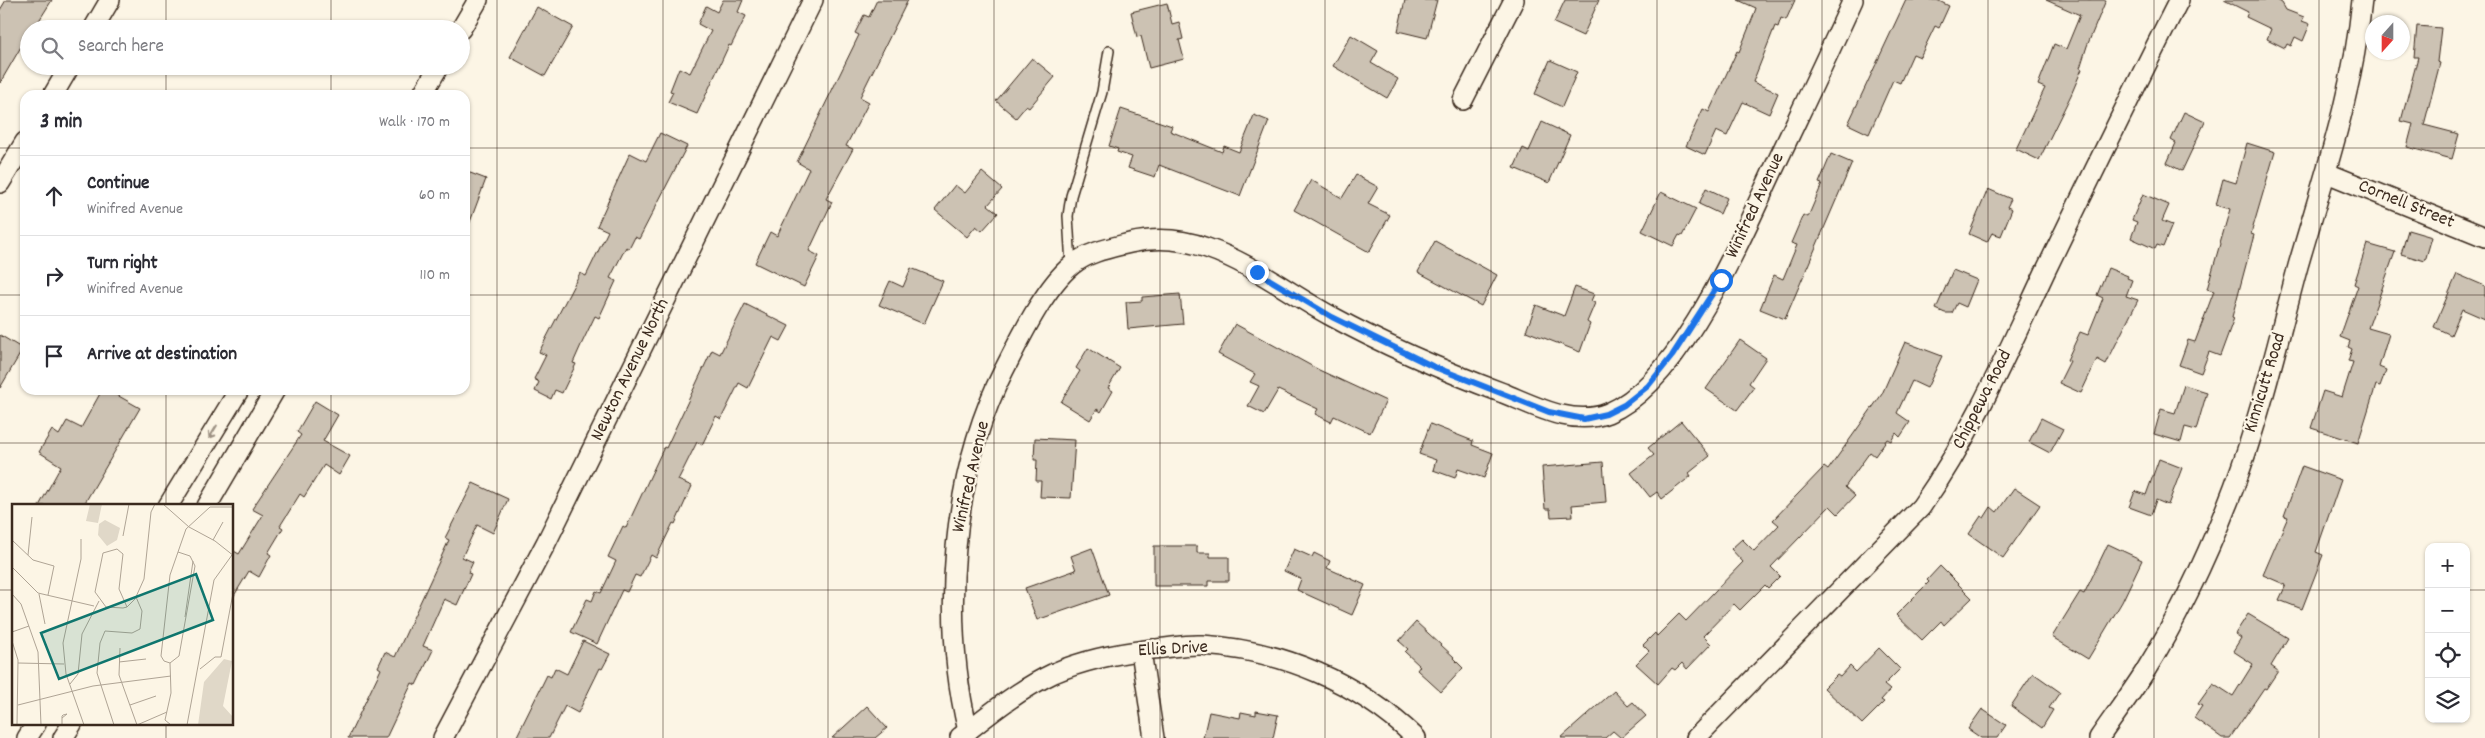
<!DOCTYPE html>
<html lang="en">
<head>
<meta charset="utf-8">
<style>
	body { margin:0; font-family:Dekko,sans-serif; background:#f7f7f7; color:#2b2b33 }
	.controls { position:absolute; right:15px; bottom:15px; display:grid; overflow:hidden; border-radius:10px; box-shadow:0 1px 4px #0004 }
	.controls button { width:45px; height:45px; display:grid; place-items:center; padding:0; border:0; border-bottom:1px solid #e1e1e2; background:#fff; color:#2b2b33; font:25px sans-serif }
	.compass { position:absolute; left:2365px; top:15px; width:45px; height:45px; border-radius:50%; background:#fff; box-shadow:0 1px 4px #0004; rotate:201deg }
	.stop { position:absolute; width:15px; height:15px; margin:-11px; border:4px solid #1a73e8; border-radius:50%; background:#fff }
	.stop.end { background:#1a73e8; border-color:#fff; box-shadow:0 1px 5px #0008 }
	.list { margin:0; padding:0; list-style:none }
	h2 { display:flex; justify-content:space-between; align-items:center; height:65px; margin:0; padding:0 20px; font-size:21px }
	h2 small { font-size:16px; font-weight:400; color:#7c7c81 }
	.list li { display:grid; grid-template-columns:32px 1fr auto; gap:15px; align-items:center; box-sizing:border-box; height:80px; padding:0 20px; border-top:1px solid #e1e1e2 }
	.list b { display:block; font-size:19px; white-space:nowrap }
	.list p { margin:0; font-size:16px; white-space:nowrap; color:#7c7c81 }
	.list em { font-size:16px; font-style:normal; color:#7c7c81 }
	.icon { flex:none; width:28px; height:28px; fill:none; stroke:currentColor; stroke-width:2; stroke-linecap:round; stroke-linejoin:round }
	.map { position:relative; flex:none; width:2485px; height:738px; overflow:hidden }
	.search { position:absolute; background:#fff; box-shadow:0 1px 4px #0004; left:20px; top:20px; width:450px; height:55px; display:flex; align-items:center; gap:12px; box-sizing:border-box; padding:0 18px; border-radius:28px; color:#7c7c81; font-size:19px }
	.panel { position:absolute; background:#fff; box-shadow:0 1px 4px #0004; left:20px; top:90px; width:450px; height:305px; border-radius:15px }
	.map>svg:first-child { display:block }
	.building { fill:#ccc2b3; stroke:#3b2a1e }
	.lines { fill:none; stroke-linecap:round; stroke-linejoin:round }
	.service-casing { stroke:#3b2a1e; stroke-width:12 }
	.minor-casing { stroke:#3b2a1e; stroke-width:22 }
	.service { stroke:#fcf5e5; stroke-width:9 }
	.minor { stroke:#fcf5e5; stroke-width:19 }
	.oneway { stroke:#9c9082 }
	.route { stroke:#1a73e8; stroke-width:6 }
	.grid { fill:none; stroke:#3b2a1e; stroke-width:1; stroke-opacity:0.55 }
	.labels { text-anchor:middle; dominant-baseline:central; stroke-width:4.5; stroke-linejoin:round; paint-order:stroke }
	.street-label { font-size:19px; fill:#3b2a1e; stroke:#fcf5e5 }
	.inset-road { fill:none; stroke:#afa495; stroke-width:1 }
	.view { fill:#0f766e; fill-opacity:0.15; stroke:#0f766e; stroke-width:2.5 }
	.inset-edge { fill:none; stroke:#3b2a1e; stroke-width:2.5 }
</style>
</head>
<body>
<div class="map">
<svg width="2485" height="738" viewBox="0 0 2485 738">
	<rect width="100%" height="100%" fill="#fcf5e5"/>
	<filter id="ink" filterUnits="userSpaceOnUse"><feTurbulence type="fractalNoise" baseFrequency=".02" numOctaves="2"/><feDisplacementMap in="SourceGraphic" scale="10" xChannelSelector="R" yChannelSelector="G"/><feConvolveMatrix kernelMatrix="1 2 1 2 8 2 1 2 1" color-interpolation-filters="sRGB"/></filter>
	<g filter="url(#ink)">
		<g class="building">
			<polygon points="6,0 52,0 35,27 29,29 29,33 0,83 0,10"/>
			<polygon points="723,0 743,0 738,12 746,16 731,46 729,45 697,114 668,102 673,92 670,91 679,68 690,73 711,31 698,24 706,6 717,12"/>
			<polygon points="877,0 908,0 860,97 869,102 846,146 853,149 826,199 832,202 809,251 819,256 804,287 755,263 770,232 777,236 809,169 797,162 859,35 855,33 864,15 869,17"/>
			<polygon points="1405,0 1437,0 1427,38 1398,31"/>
			<polygon points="1565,0 1599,0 1583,36 1554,23"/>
			<polygon points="1738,0 1795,0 1786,20 1781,18 1778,27 1775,26 1753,82 1778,93 1769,114 1743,102 1727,136 1716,131 1705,155 1686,146 1703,109 1709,112 1737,51 1739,52 1753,17 1756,8"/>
			<polygon points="1906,0 1937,0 1949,6 1939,28 1935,26 1920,57 1913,54 1900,83 1893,80 1869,134 1848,124"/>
			<polygon points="2046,0 2106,0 2087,46 2080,68 2082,69 2071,95 2039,160 2016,149 2045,88 2038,85 2054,44 2066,49 2080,15"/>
			<polygon points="2224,0 2277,0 2282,3 2286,10 2304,17 2302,21 2310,24 2303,41 2295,37 2291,46 2287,44 2285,48 2267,39 2271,29 2246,17 2248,12"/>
			<polygon points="1167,3 1172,24 1179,22 1183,39 1179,40 1184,59 1149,68 1141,36 1137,37 1131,12"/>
			<polygon points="537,7 573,27 545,76 510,57"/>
			<polygon points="2417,26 2441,28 2437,62 2440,63 2424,125 2459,134 2452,159 2407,147 2413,124 2401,121 2418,57 2414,57"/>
			<polygon points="1351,35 1378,51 1371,63 1398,79 1387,98 1333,66"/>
			<polygon points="1032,58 1055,77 1029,108 1026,106 1016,118 996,101"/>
			<polygon points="1550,60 1577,72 1562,107 1535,94"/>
			<polygon points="1121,109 1172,126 1170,131 1222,152 1224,146 1239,152 1254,115 1269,121 1240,196 1159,165 1155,177 1128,168 1132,157 1117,152 1118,149 1109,146"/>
			<polygon points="2184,112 2205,122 2182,171 2167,163 2176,143 2171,140"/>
			<polygon points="1542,122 1570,135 1549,183 1514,168 1523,148 1529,151"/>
			<polygon points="660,133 687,146 639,239 635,237 629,249 626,247 610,278 616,281 599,318 595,316 581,345 573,363 576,364 562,393 555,390 551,399 535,391 539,382 534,379 546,355 539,352 580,273 586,276 608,231 597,226 630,153 646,161"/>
			<polygon points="2247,143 2275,152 2251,234 2254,235 2232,317 2234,318 2220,356 2209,352 2201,373 2179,365 2188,340 2195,342 2214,291 2207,289 2230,209 2216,205 2223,179 2236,183"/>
			<polygon points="1831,154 1852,163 1785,319 1760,309 1774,275 1783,279 1797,245 1791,243 1803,215 1808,217 1822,184 1819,183"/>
			<polygon points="465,171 486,179 467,230 465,229"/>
			<polygon points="982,172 1002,189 988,205 998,213 982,231 976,226 967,237 935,210 955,185 965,193"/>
			<polygon points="1356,175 1378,187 1368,204 1390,215 1369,252 1294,210 1311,180 1342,198"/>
			<polygon points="1706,188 1727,198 1720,214 1699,204"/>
			<polygon points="1988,189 2011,199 2007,207 2012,209 2001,236 1992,233 1987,242 1969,234"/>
			<polygon points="1661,192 1696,209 1682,236 1679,235 1673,246 1642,231"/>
			<polygon points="2143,194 2169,205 2162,221 2172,225 2163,247 2157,245 2155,249 2131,238 2137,222 2132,220"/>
			<polygon points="2408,230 2432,237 2425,261 2401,254"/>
			<polygon points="1435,241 1497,275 1481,306 1418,272"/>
			<polygon points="2367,244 2395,252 2368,328 2389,334 2379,367 2386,370 2380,386 2376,385 2358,443 2311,428 2323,391 2342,397 2353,362 2348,361 2352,349 2348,347 2350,341 2340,337 2358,286 2354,284"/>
			<polygon points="911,268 943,281 924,324 879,305 890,281 903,287"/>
			<polygon points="2108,268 2128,276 2127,278 2132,280 2126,296 2138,300 2106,364 2097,359 2081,393 2059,383 2070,361 2067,360 2080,332 2088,335 2103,298 2097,295"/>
			<polygon points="1953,270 1977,280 1966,307 1957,303 1952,313 1945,313 1936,309"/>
			<polygon points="2457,274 2485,286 2485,319 2462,309 2451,335 2434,327"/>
			<polygon points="1575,287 1594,294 1591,301 1595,303 1587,322 1590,324 1580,352 1526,331 1536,305 1564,316"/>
			<polygon points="1180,294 1183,324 1128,329 1126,302 1142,301 1142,297"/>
			<polygon points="745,304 789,326 781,341 773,337 748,388 739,383 721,419 716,416 702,445 697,442 678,480 692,486 675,524 673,523 656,558 651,555 640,577 635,575 627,592 622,590 597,644 571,632 587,599 592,601 596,591 601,593 616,561 608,557 623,526 626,528 664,447 666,448 712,350 720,354"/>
			<polygon points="1235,324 1319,370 1386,401 1370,433 1334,416 1331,422 1315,414 1318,409 1278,390 1264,414 1248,406 1259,386 1250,382 1255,374 1218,354"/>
			<polygon points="0,335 23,349 0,388"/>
			<polygon points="1740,340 1766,358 1749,383 1754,387 1737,410 1706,389"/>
			<polygon points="1905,342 1942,356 1927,388 1912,381 1897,413 1910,422 1900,437 1896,433 1891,441 1887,439 1875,456 1870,452 1845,487 1855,496 1838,514 1830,506 1771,567 1780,576 1768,588 1765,585 1740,610 1734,604 1703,636 1711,644 1687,669 1682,663 1675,670 1672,668 1658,684 1636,664 1649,651 1643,645 1655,633 1657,636 1679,614 1686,621 1743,562 1731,549 1742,539 1754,551 1779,525 1773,520 1824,467 1828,470 1882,394"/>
			<polygon points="1088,348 1120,368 1108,388 1113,391 1101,412 1097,409 1090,420 1061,402 1080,371 1076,368"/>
			<polygon points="2184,385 2207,392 2196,430 2185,427 2181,442 2154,434 2161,409 2175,413"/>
			<polygon points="102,390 108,390 140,408 83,506 39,506 61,466 39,452 52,430 59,435 67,421 81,428"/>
			<polygon points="315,401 338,415 323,441 350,456 339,475 324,465 304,497 300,494 280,526 283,528 268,553 271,555 259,577 249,571 232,599 232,550 239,554 263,515 252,509 301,435 297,432"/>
			<polygon points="2041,418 2063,429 2050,453 2029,442"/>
			<polygon points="1681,421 1710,456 1689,473 1691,476 1662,499 1657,492 1650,497 1631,473 1654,455 1648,448"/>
			<polygon points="1430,424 1473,441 1472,445 1493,453 1484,478 1458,469 1455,478 1433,470 1436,460 1419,454"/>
			<polygon points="1035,438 1075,440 1071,498 1040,497 1041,481 1036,481 1037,460 1034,460"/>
			<polygon points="2159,459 2182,468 2168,505 2156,500 2151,515 2129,507 2135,491 2146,495"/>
			<polygon points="1603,462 1606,502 1572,505 1573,516 1551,517 1550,509 1545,509 1542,467"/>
			<polygon points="2302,466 2341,480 2316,552 2323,555 2302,609 2279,600 2286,585 2263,575 2288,517 2284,516"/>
			<polygon points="473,483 508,499 493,533 477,525 462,557 473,562 468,573 471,574 457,605 444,599 423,646 433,650 416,685 412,683 386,738 348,738 381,669 378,667 385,652 395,657 449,540 445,538"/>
			<polygon points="2014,488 2040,505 2003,558 1969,534 1981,516 1984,518 1991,507 1997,512"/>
			<polygon points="2108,544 2142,560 2122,602 2088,659 2052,637 2080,592 2084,594"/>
			<polygon points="1154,546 1197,546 1197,553 1210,553 1210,557 1229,557 1229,581 1208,581 1208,586 1154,586"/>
			<polygon points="1092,548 1109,595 1037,620 1025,588 1076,570 1071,556"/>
			<polygon points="1294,549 1312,557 1314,553 1330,561 1327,568 1365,585 1352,615 1297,590 1301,579 1284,571"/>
			<polygon points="1940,566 1972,598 1944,625 1941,621 1922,640 1896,615 1929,582 1927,580"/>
			<polygon points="2248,614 2288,638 2271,666 2278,671 2266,689 2264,688 2230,738 2222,738 2194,718 2202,706 2198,704 2213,683 2233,696 2253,664 2233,651 2241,638 2235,634"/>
			<polygon points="1416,622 1454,657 1453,658 1463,668 1441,692 1417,670 1420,666 1405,652 1408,649 1399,641"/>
			<polygon points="583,641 610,654 602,669 600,668 578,713 565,706 549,738 516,738 547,675 551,677 555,668 567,674"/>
			<polygon points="1879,648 1900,669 1884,685 1890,690 1881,700 1884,702 1862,724 1824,688 1837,675 1840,677 1850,666 1856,672"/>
			<polygon points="2033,673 2060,692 2049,708 2053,710 2042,728 2011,706"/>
			<polygon points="1614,691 1628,706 1633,702 1646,716 1621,738 1613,731 1605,738 1561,738"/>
			<polygon points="867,706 887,728 875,738 832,738"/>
			<polygon points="1982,709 2006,725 1997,738 1981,738 1968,729"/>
			<polygon points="1256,711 1278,715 1273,738 1203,738 1209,712 1240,718 1241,712 1256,715"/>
		</g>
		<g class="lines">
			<defs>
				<polyline id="service" points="1071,265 1068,216 1071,196 1102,92 1109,51"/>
				<g id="minor">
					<polyline points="93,29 110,0"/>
					<polyline points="461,29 478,0"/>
					<polyline points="53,95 70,66"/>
					<polyline points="422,95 439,66"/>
					<polyline points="1463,100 1514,0"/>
					<polyline points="2327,173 2485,237"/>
					<polyline points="0,183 25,142"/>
					<polyline points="168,506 239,390"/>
					<polyline points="207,506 275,390"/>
					<polyline points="1141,651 1154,738"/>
					<path d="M 968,731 C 941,619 951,474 1004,370 C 1020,339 1044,288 1072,265 C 1088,252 1110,248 1130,243 C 1156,237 1182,239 1207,248 C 1251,263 1290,294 1331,316 C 1386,346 1444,371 1503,393 C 1535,406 1573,427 1608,413 C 1681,384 1743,233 1776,164 C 1802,109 1828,55 1853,0"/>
					<path d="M 960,737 C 989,714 1020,689 1054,673 C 1086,659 1118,653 1153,649 C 1169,648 1186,644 1202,645 C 1282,650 1358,682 1416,738"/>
					<polyline points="27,738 36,724"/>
					<polyline points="63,738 72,724"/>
					<polyline points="443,738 546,543 813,0"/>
					<path d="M 1696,738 L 1921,507 C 1972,434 2007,353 2045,272 C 2089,181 2133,90 2179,0"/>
					<path d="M 2099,738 C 2114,716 2130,695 2144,673 C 2180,615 2210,550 2234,487 C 2261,415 2278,340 2298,266 C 2324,176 2353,94 2362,0"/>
				</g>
			</defs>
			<use href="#service" class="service-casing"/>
			<use href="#minor" class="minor-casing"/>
			<use href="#service" class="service"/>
			<use href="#minor" class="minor"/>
		</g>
		<defs><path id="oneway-shaft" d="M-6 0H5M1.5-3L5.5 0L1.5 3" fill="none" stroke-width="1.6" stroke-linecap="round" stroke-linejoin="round" transform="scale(1.25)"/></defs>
		<use class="oneway" href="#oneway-shaft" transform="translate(213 432) rotate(121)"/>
	</g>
	<g class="lines" filter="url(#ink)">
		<polyline class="route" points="1257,272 1332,317 1432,366 1549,412 1584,419 1606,414 1624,405 1648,386 1672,356 1721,280"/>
	</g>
	<path class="grid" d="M 166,0 L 166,29M 331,0 L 331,29M 497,0 L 497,738M 663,0 L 663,738M 828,0 L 828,738M 994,0 L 994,738M 1160,0 L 1160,738M 1325,0 L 1325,738M 1491,0 L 1491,738M 1657,0 L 1657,738M 1822,0 L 1822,738M 1988,0 L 1988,738M 2154,0 L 2154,738M 2319,0 L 2319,738M 166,66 L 166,95M 331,66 L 331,95M 0,148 L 25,148M 465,148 L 2485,148M 0,295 L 25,295M 465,295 L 2485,295M 166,390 L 166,506M 331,390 L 331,738M 0,443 L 2485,443M 0,590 L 14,590M 232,590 L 2429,590M 2466,590 L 2485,590M 166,724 L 166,738"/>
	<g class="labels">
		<g class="street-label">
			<text transform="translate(2406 205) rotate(22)">Cornell Street</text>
			<text transform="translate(1756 206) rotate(-65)">Winifred Avenue</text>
			<text transform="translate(631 370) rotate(-64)">Newton Avenue North</text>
			<text transform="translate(2266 383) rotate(-73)">Kinnicutt Road</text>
			<text transform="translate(1983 400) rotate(-63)">Chippewa Road</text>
			<text transform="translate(972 477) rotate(-77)">Winifred Avenue</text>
			<text transform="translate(1173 650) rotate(-3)">Ellis Drive</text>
		</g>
	</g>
	<g transform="translate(12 504)">
		<rect width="221" height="221" fill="#fcf5e5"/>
		<path d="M 78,0 L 90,0 L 86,19 L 74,17 ZM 93,16 L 108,24 L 105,36 L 95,42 L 86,31 L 87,20 ZM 212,155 L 220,157 L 211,202 L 221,213 L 221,221 L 186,221 L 192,178 Z" fill="#e0d8c8"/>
		<path class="inset-road" d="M 151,0 L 177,23 L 203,37 L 222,52M 111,32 L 117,0M 69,35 L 69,55 L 51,139 L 54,170 L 72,221M 0,36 L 21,56 L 42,62 L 36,91M 201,36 L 211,18M 16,51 L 20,13M 0,63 L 26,89 L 82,102M 0,90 L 9,100 L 26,148 L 29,221M 27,90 L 33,120M 115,103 L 107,85 L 111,50 L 105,45 L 91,49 L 83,88 L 94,103 L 111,104 L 115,103 L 123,95 L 132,75 L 139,8 L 143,0M 173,113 L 181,57M 0,128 L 17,122M 0,137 L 6,156 L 5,221M 108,144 L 107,171 L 125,221M 107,158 L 134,155M 6,159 L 52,160M 158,159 L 167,152 L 183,62 L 178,52 L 166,48M 188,165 L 203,153 L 209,153 L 222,84M 58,180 L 66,170 L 70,130 L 87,97M 6,201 L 81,182 L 159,172M 118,201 L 144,192M 50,221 L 50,212 L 51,211 L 55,210 L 50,214M 102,221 L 85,169 L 88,139 L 93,127 L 120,129 L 128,125 L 130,107 L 124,93M 125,221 L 155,208M 159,221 L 153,216 L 159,189 L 158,159 L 152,157 L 149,152 L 158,71 L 174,25 L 198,3 L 220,3M 175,221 L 202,76 L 220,51"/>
		<path class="view" d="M 184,70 L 201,116 L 47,175 L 29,129 Z"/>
		<rect width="221" height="221" class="inset-edge"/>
	</g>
</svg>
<div class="controls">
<button>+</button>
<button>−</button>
<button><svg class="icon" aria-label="locate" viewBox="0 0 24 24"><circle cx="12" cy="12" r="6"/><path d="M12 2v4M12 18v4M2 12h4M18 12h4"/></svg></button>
<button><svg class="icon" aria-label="layers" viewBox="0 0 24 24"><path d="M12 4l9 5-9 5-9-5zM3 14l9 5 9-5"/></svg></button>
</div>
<svg class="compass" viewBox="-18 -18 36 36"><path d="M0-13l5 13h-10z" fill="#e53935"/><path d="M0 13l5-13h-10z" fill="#7c7c81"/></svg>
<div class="stop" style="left:1721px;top:280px"></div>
<div class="stop end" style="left:1257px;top:272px"></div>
<div class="search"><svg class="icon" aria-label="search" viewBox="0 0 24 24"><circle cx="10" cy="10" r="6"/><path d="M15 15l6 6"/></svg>Search here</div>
<section class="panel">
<h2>3 min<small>Walk · 170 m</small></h2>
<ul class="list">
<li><svg class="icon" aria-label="ahead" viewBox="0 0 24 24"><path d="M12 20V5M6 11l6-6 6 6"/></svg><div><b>Continue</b><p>Winifred Avenue</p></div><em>60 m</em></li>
<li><svg class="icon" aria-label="right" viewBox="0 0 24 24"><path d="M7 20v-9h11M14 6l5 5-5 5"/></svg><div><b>Turn right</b><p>Winifred Avenue</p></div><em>110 m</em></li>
<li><svg class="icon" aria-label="arrive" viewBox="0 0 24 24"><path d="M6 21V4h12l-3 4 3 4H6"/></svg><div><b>Arrive at destination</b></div></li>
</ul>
</section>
</div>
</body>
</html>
